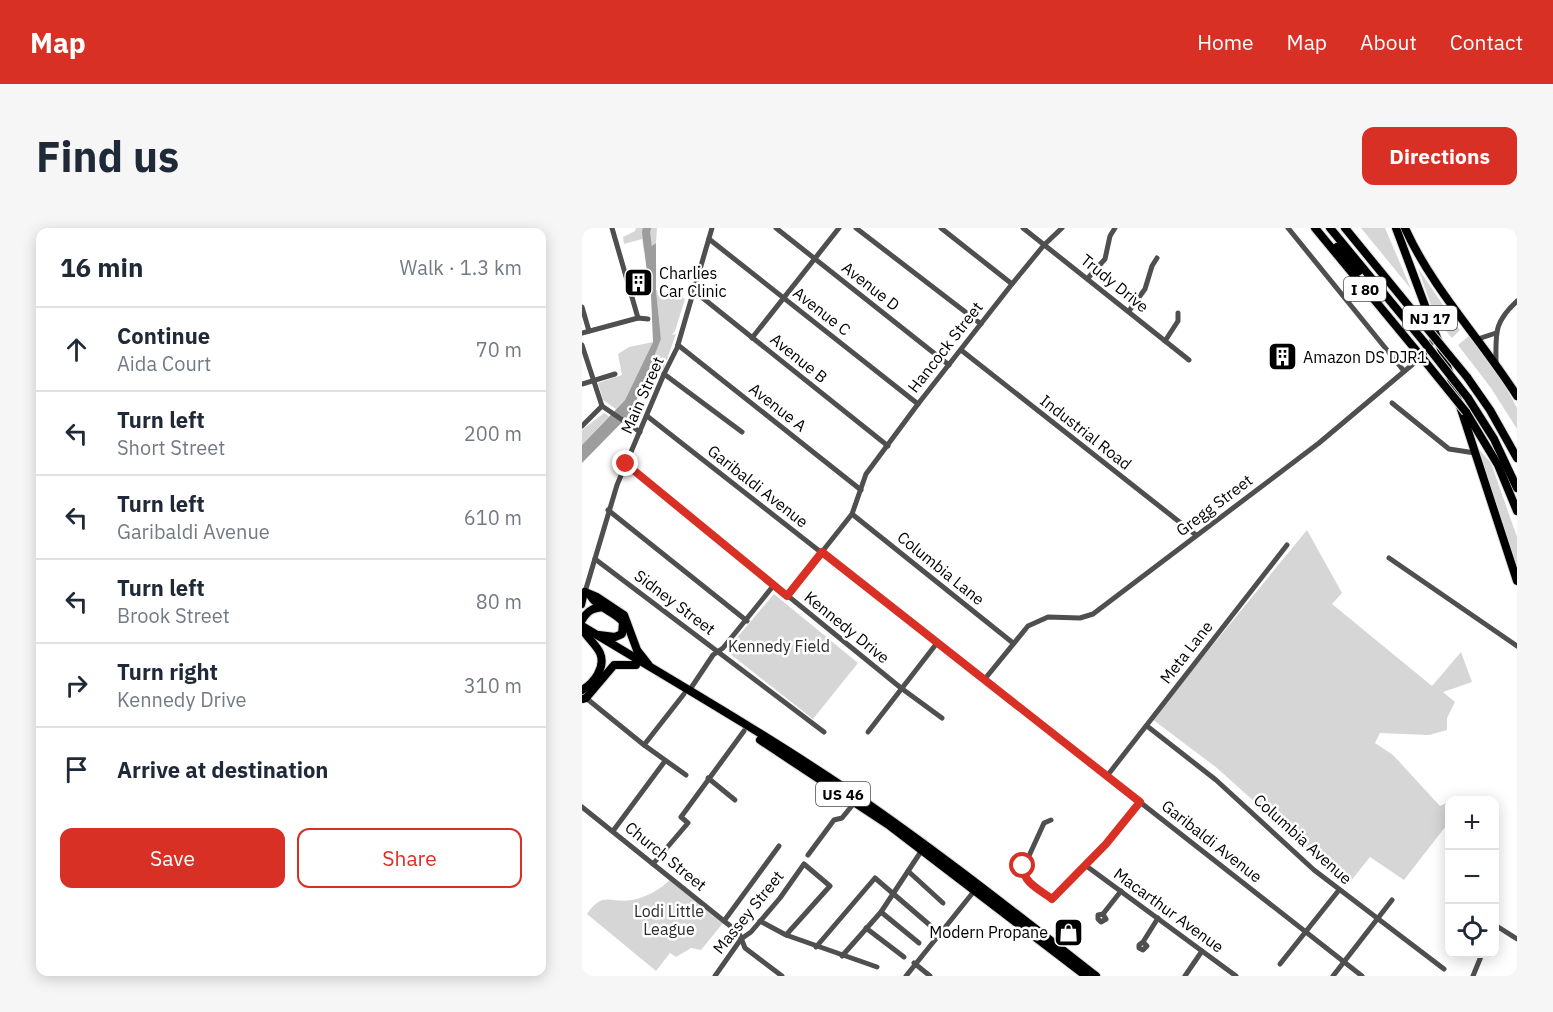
<!DOCTYPE html>
<html lang="en">
<head>
<meta charset="utf-8">
<style>
	body { margin:0; font-family:"IBM Plex Sans",sans-serif; background:#f6f6f7; color:#1f2937 }
	.controls { position:absolute; right:18px; bottom:18px; display:grid; overflow:hidden; border-radius:12px; box-shadow:0 3px 15px #0003 }
	.controls button { width:54px; height:54px; display:grid; place-items:center; padding:0; border:0; border-bottom:2px solid #e0e1e3; background:#fff; color:#1f2937; font:30px sans-serif }
	.stop { position:absolute; width:18px; height:18px; margin:-14px; border:4px solid #d93025; border-radius:50%; background:#fff }
	.stop.end { background:#d93025; border-color:#fff; box-shadow:0 2px 6px #0008 }
	.list { margin:0; padding:0; list-style:none }
	h2 { display:flex; justify-content:space-between; align-items:center; height:78px; margin:0; padding:0 24px; font-size:26px }
	h2 small { font-size:20px; font-weight:400; color:#747a83 }
	.list li { display:grid; grid-template-columns:39px 1fr auto; gap:18px; align-items:center; box-sizing:border-box; height:84px; padding:0 24px; border-top:2px solid #e0e1e3 }
	.list b { display:block; font-size:22px; white-space:nowrap }
	.list p { margin:0; font-size:20px; white-space:nowrap; color:#747a83 }
	.list em { font-size:20px; font-style:normal; color:#747a83 }
	.actions { display:flex; gap:12px; padding:18px 24px }
	.actions a { flex:1; padding:14px 0; border:2px solid #d93025; border-radius:12px; text-align:center; font-size:21px; color:#d93025 }
	.actions .main { background:#d93025; color:#fff }
	.icon { flex:none; width:33px; height:33px; fill:none; stroke:currentColor; stroke-width:2; stroke-linecap:round; stroke-linejoin:round }
	.map { position:relative; flex:none; width:935px; height:748px; overflow:hidden; border-radius:12px }
	header { display:flex; align-items:center; gap:36px; box-sizing:border-box; height:84px; padding:0 30px; background:#d93025; color:#fff }
	header strong { font-size:28px }
	nav { display:flex; gap:33px; margin-inline-start:auto; font-size:21px }
	.intro { display:flex; align-items:center; justify-content:space-between; box-sizing:border-box; height:144px; padding:0 36px }
	h1 { margin:0; font-size:42px }
	.button { padding:15px 27px; border-radius:12px; background:#d93025; color:#fff; font-size:21px; font-weight:700 }
	main { display:flex; gap:36px; padding:0 36px }
	aside { flex:1; background:#fff; border-radius:12px; box-shadow:0 3px 15px #0003 }
	.map>svg:first-child { display:block }
	.green { fill:#d6d6d6 }
	.water { fill:#9d9d9d }
	.lines { fill:none; stroke-linecap:round; stroke-linejoin:round }
	.river { stroke:#9d9d9d; stroke-width:8 }
	.major-casing { stroke:#dbdbdb; stroke-width:8 }
	.highway-casing { stroke:#dbdbdb; stroke-width:10 }
	.minor { stroke:#4f4f4f; stroke-width:5 }
	.major { stroke:#000; stroke-width:6 }
	.highway { stroke:#000; stroke-width:8 }
	.highway-bridge-casing { stroke:#dbdbdb; stroke-width:10; stroke-linecap:butt }
	.highway-bridge { stroke:#000; stroke-width:8 }
	.route { stroke:#d93025; stroke-width:8 }
	.labels { text-anchor:middle; dominant-baseline:central; stroke-width:5; stroke-linejoin:round; paint-order:stroke }
	.shield { fill:#fff; stroke:#4c4c4c; stroke-width:1.5 }
	.shield-label { font-size:15px; font-weight:bold; fill:#000 }
	.poi-label { font-size:16px; fill:#000; stroke:#fff; text-anchor:start }
	.street-label { font-size:16px; fill:#000; stroke:#fff }
	.park-label { font-size:16px; fill:#2d2d2d; stroke:#fff }
</style>
</head>
<body>
<header>
<strong>Map</strong>
<nav><a>Home</a><a>Map</a><a>About</a><a>Contact</a></nav>
</header>
<div class="intro"><h1>Find us</h1><a class="button">Directions</a></div>
<main>
<aside>
<h2>16 min<small>Walk · 1.3 km</small></h2>
<ul class="list">
<li><svg class="icon" aria-label="ahead" viewBox="0 0 24 24"><path d="M12 20V5M6 11l6-6 6 6"/></svg><div><b>Continue</b><p>Aida Court</p></div><em>70 m</em></li>
<li><svg class="icon" aria-label="left" viewBox="0 0 24 24"><path d="M17 20v-9H6M10 6l-5 5 5 5"/></svg><div><b>Turn left</b><p>Short Street</p></div><em>200 m</em></li>
<li><svg class="icon" aria-label="left" viewBox="0 0 24 24"><path d="M17 20v-9H6M10 6l-5 5 5 5"/></svg><div><b>Turn left</b><p>Garibaldi Avenue</p></div><em>610 m</em></li>
<li><svg class="icon" aria-label="left" viewBox="0 0 24 24"><path d="M17 20v-9H6M10 6l-5 5 5 5"/></svg><div><b>Turn left</b><p>Brook Street</p></div><em>80 m</em></li>
<li><svg class="icon" aria-label="right" viewBox="0 0 24 24"><path d="M7 20v-9h11M14 6l5 5-5 5"/></svg><div><b>Turn right</b><p>Kennedy Drive</p></div><em>310 m</em></li>
<li><svg class="icon" aria-label="arrive" viewBox="0 0 24 24"><path d="M6 21V4h12l-3 4 3 4H6"/></svg><div><b>Arrive at destination</b></div></li>
</ul>
<div class="actions"><a class="main">Save</a><a>Share</a></div>
</aside>
<div class="map">
<svg width="935" height="748" viewBox="0 0 935 748">
	<rect width="100%" height="100%" fill="#fff"/>
	<g class="green">
		<polygon points="54,0 75,0 74,15 62,24 60,11 42,16 41,9 53,3"/>
		<polygon points="779,0 803,0 829,61"/>
		<polygon points="836,40 878,102 870,110 853,89"/>
		<polygon points="74,62 97,67 103,71 93,103 90,107 94,106 80,145 71,140 66,143 79,111"/>
		<polygon points="888,107 921,154 935,180 935,201 909,160 876,117"/>
		<polygon points="71,114 43,172 34,181 21,172 16,155 40,147 36,126 47,119"/>
		<polygon points="22,185 27,188 0,217 0,202"/>
		<polygon points="896,220 909,235 935,309 935,339"/>
		<polygon points="725,302 760,365 750,376 850,458 879,424 890,454 861,464 873,474 865,490 865,502 847,507 798,505 793,515 811,527 858,578 867,574 867,594 822,652 788,629 768,654 726,622 635,540 570,491"/>
		<polygon points="192,366 276,435 231,491 147,425 147,419"/>
		<path d="M 88,652 L 141,695 L 119,722 L 109,720 L 94,729 L 88,725 L 74,743 L 5,686 C 21,662 29,676 50,672 C 65,669 77,662 88,652 Z"/>
	</g>
	<polygon class="water" points="74,15 74,62 79,111 50,184 0,235 0,217 43,172 71,114 67,20"/>
	<g class="lines">
		<polyline class="river" points="65,0 64,4 69,44"/>
		<defs>
			<polyline id="major" points="0,377 3,364"/>
			<g id="highway">
				<polyline points="733,0 833,121"/>
				<polyline points="748,0 842,114"/>
				<polyline points="763,0 839,93"/>
				<polyline points="814,0 861,126 935,353"/>
				<path d="M 823,0 C 851,62 899,111 935,168"/>
				<polyline points="755,19 777,43"/>
				<polyline points="885,149 908,182 935,230"/>
				<polyline points="886,170 912,211 935,260"/>
				<polyline points="884,184 916,237 935,283"/>
				<polyline points="3,364 15,369 42,387 55,422 66,436"/>
				<path d="M 8,367 C 15,380 32,383 41,394 L 40,406 L 33,409 L 17,407"/>
				<path d="M 0,392 C 6,382 11,380 22,379"/>
				<path d="M 0,398 C 88,451 178,503 263,560 C 350,619 432,684 514,748"/>
				<path d="M 0,462 C 12,455 24,439 18,425 C 15,418 7,411 3,405"/>
				<polyline points="0,471 4,470 32,437 54,437"/>
				<polyline points="178,512 308,598 504,748"/>
			</g>
		</defs>
		<use href="#major" class="major-casing"/>
		<use href="#highway" class="highway-casing"/>
		<g class="minor">
			<polyline points="30,0 56,90"/>
			<polyline points="194,0 367,137"/>
			<polyline points="274,0 399,96"/>
			<polyline points="359,0 430,56"/>
			<polyline points="441,0 607,132"/>
			<polyline points="706,0 822,143"/>
			<polyline points="127,11 336,176"/>
			<polyline points="506,50 523,31 528,8 533,0"/>
			<polyline points="112,63 306,218"/>
			<polyline points="0,79 7,103"/>
			<polyline points="547,83 563,61 570,38 575,30"/>
			<polyline points="0,105 56,90 66,91"/>
			<polyline points="170,110 257,0"/>
			<polyline points="896,111 914,105"/>
			<polyline points="583,113 596,93 596,85"/>
			<polyline points="0,117 20,178 58,204"/>
			<polyline points="96,117 279,262"/>
			<polyline points="379,122 614,307"/>
			<path d="M 914,136 C 914,106 911,95 935,73"/>
			<polyline points="82,146 160,204"/>
			<polyline points="0,156 33,146"/>
			<polyline points="810,175 867,221 893,225"/>
			<polyline points="65,188 780,748"/>
			<polyline points="0,198 20,178"/>
			<polyline points="44,236 319,460 360,490"/>
			<polyline points="26,282 165,393"/>
			<polyline points="270,286 431,415"/>
			<polyline points="807,330 935,418"/>
			<polyline points="13,331 242,504"/>
			<polyline points="3,364 35,257 82,146 95,120 130,0"/>
			<polyline points="205,368 270,286 284,246 336,176 430,56 462,17 480,0"/>
			<polyline points="402,452 446,398 466,389 498,390 511,386 737,215 837,131 848,120 851,107"/>
			<polyline points="107,463 131,427 141,420 192,357"/>
			<polyline points="4,470 62,517 104,547"/>
			<polyline points="565,498 634,552 732,642 862,741"/>
			<polyline points="286,504 355,415"/>
			<polyline points="62,517 102,466"/>
			<polyline points="525,548 705,317"/>
			<polyline points="126,550 153,572"/>
			<polyline points="0,579 157,705 163,720 200,748"/>
			<polyline points="469,592 462,595 441,641 446,653 470,671 525,615 558,574"/>
			<polyline points="31,603 83,533"/>
			<polyline points="226,627 252,592 260,590 273,574"/>
			<polyline points="71,636 106,595 99,589 162,503"/>
			<polyline points="503,637 654,748"/>
			<polyline points="326,643 361,675"/>
			<polyline points="299,684 337,715"/>
			<polyline points="521,686 524,691 519,694 516,691 516,687 521,686 539,663"/>
			<polyline points="142,693 197,618"/>
			<polyline points="178,693 204,707 295,739"/>
			<polyline points="912,698 913,697 935,711"/>
			<polyline points="284,700 322,729"/>
			<polyline points="561,714 565,718 561,722 557,720 557,717 561,714 576,690"/>
			<polyline points="234,719 293,650 350,699"/>
			<polyline points="260,728 299,684 340,622"/>
			<polyline points="332,735 348,748"/>
			<polyline points="698,736 757,662"/>
			<polyline points="133,748 159,711 169,704 198,670 222,636 248,658 204,707"/>
			<polyline points="324,748 393,662"/>
			<polyline points="603,748 620,723"/>
			<polyline points="751,748 810,672"/>
			<polyline points="891,748 900,726"/>
		</g>
		<use href="#major" class="major"/>
		<use href="#highway" class="highway"/>
		<defs>
			<g id="highway-bridge">
				<polyline points="839,93 885,149"/>
				<polyline points="842,114 886,170"/>
				<polyline points="833,121 884,184"/>
			</g>
		</defs>
		<use href="#highway-bridge" class="highway-bridge-casing"/>
		<use href="#highway-bridge" class="highway-bridge"/>
	</g>
	<g class="lines">
		<path class="route" d="M 44,236 L 205,368 L 240,324 L 558,574 L 524,616 L 470,671 C 458,662 440,654 441,638"/>
	</g>
	<defs>
		<symbol id="building-square" viewBox="-11 -11 22 22"><rect x="-9" y="-9" width="18" height="18" rx="4" fill="#000" stroke="#fff"/><path d="M-4-6H4V6H1V3H-1V6H-4ZM-2.5-4.3h1.7v1.8h-1.7ZM.8-4.3h1.7v1.8H.8ZM-2.5-1h1.7V.8h-1.7ZM.8-1h1.7V.8H.8Z" fill="#fff"/></symbol>
		<symbol id="shop-square" viewBox="-11 -11 22 22"><rect x="-9" y="-9" width="18" height="18" rx="4" fill="#000" stroke="#fff"/><path d="M-5-2.5h2.3a2.7 3.5 0 0 1 5.4 0H5L5.5 6h-11ZM-1.5-2.5h3a1.5 2.3 0 0 0-3 0Z" fill="#fff"/></symbol>
	</defs>
	<g fill-rule="evenodd">
		<use href="#building-square" x="40" y="38" width="33" height="33"/>
		<use href="#building-square" x="684" y="112" width="33" height="33"/>
		<use href="#shop-square" x="470" y="688" width="33" height="33"/>
	</g>
	<g class="labels">
		<g class="shield">
			<rect x="762" y="49" width="42" height="24" rx="4.5"/>
			<rect x="821" y="78" width="54" height="24" rx="4.5"/>
			<rect x="234" y="554" width="54" height="24" rx="4.5"/>
		</g>
		<g class="shield-label">
			<text x="783" y="61">I 80</text>
			<text x="848" y="90">NJ 17</text>
			<text x="261" y="566">US 46</text>
		</g>
		<g class="poi-label">
			<text x="77" y="45">Charlies<tspan x="77" dy="18">Car Clinic</tspan></text>
			<text x="721" y="129">Amazon DS DJR1</text>
			<text x="466" y="704" text-anchor="end">Modern Propane</text>
		</g>
		<g class="street-label">
			<text transform="translate(533 55) rotate(39)">Trudy Drive</text>
			<text transform="translate(289 58) rotate(38)">Avenue D</text>
			<text transform="translate(240 83) rotate(38)">Avenue C</text>
			<text transform="translate(363 119) rotate(-52)">Hancock Street</text>
			<text transform="translate(217 130) rotate(39)">Avenue B</text>
			<text transform="translate(60 167) rotate(-66)">Main Street</text>
			<text transform="translate(196 179) rotate(38)">Avenue A</text>
			<text transform="translate(504 204) rotate(38)">Industrial Road</text>
			<text transform="translate(176 258) rotate(38)">Garibaldi Avenue</text>
			<text transform="translate(632 277) rotate(-37)">Gregg Street</text>
			<text transform="translate(359 340) rotate(39)">Columbia Lane</text>
			<text transform="translate(93 374) rotate(37)">Sidney Street</text>
			<text transform="translate(265 399) rotate(39)">Kennedy Drive</text>
			<text transform="translate(604 424) rotate(-52)">Meta Lane</text>
			<text transform="translate(721 611) rotate(42)">Columbia Avenue</text>
			<text transform="translate(630 613) rotate(38)">Garibaldi Avenue</text>
			<text transform="translate(84 628) rotate(39)">Church Street</text>
			<text transform="translate(587 682) rotate(36)">Macarthur Avenue</text>
			<text transform="translate(166 684) rotate(-51)">Massey Street</text>
		</g>
		<g class="park-label">
			<text x="197" y="418">Kennedy Field</text>
			<text x="87" y="683">Lodi Little<tspan x="87" dy="18">League</tspan></text>
		</g>
	</g>
</svg>
<div class="controls">
<button>+</button>
<button>−</button>
<button><svg class="icon" aria-label="locate" viewBox="0 0 24 24"><circle cx="12" cy="12" r="6"/><path d="M12 2v4M12 18v4M2 12h4M18 12h4"/></svg></button>
</div>
<div class="stop" style="left:441px;top:638px"></div>
<div class="stop end" style="left:44px;top:236px"></div>
</div>
</main>
</body>
</html>
